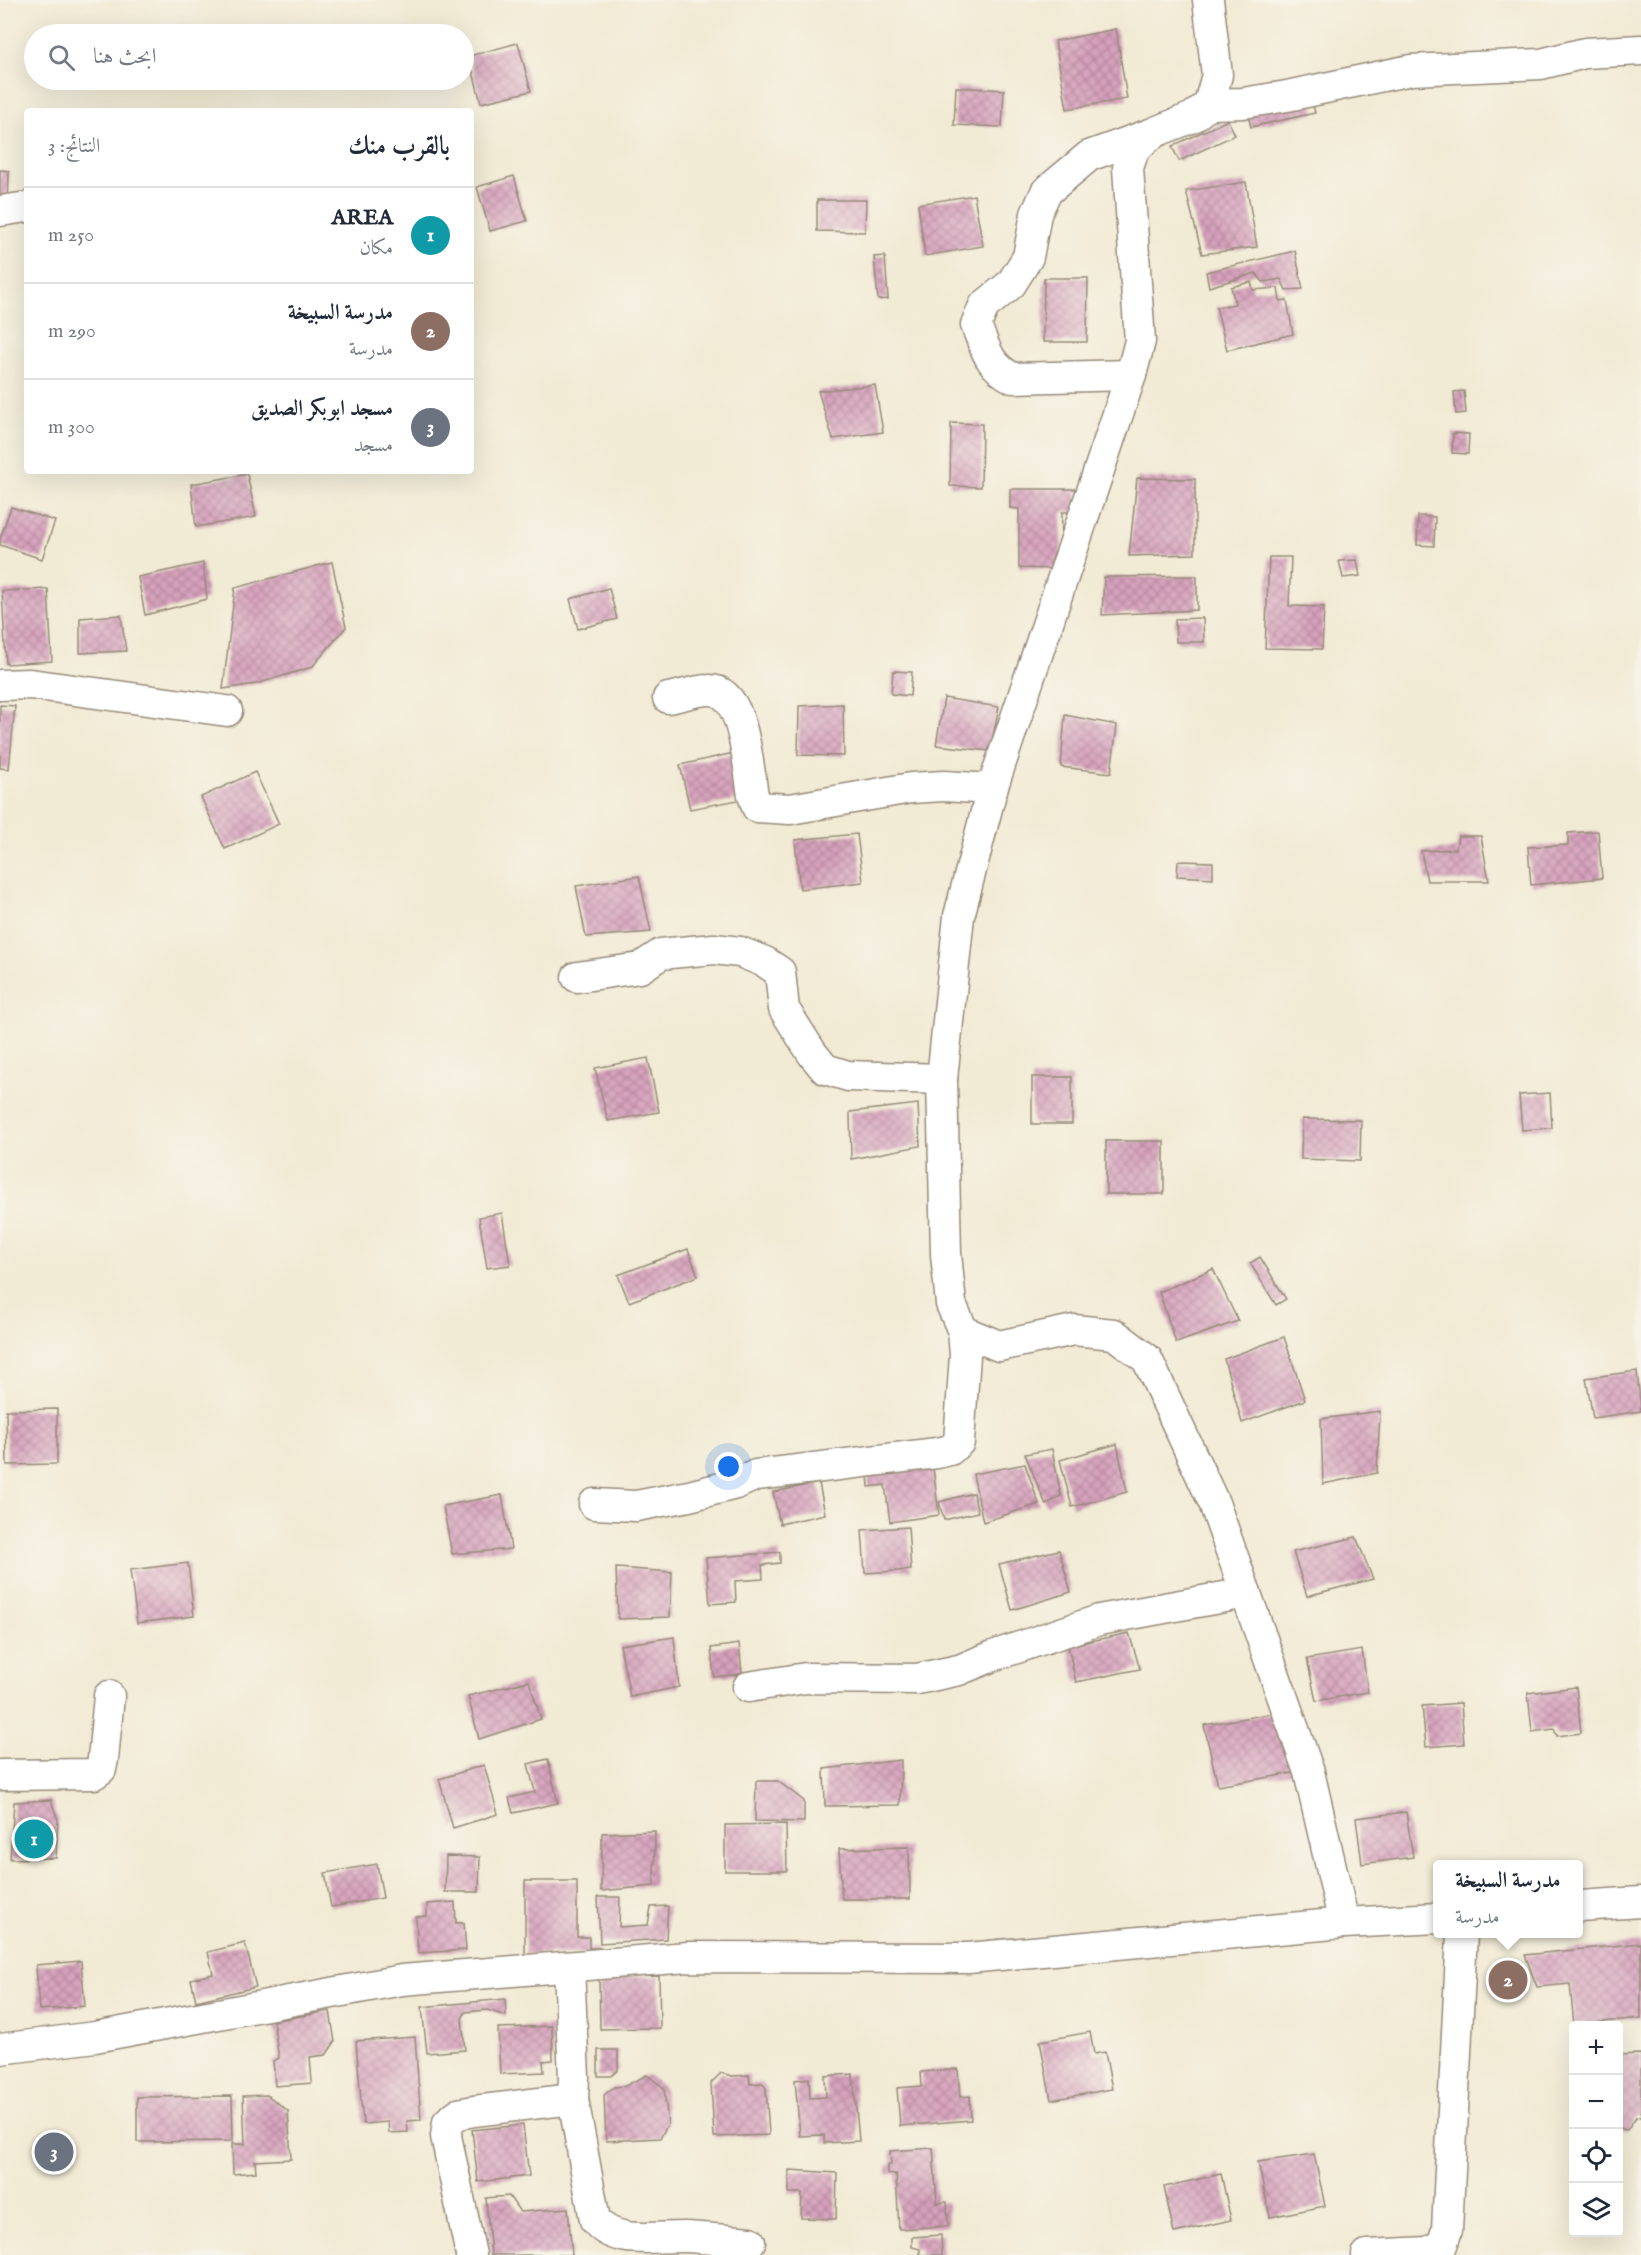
<!DOCTYPE html>
<html lang="ar">
<head>
<meta charset="utf-8">
<style>
	body { margin:0; font-family:"IM FELL English",Amiri,serif; background:#f2f2f3; color:#1f2937; direction:rtl }
	.controls { position:absolute; right:18px; bottom:18px; display:grid; overflow:hidden; border-radius:6px; box-shadow:0 6px 24px #0002 }
	.controls button { width:54px; height:54px; display:grid; place-items:center; padding:0; border:0; border-bottom:2px solid #e0e1e3; background:#fff; color:#1f2937; font:30px sans-serif }
	.you { position:absolute; left:729px; top:1467px; width:21px; height:21px; margin:-15px; border:4px solid #fff; border-radius:50%; background:#1a73e8; box-shadow:0 0 0 9px #1a73e833 }
	.badge { display:grid; place-items:center; width:39px; height:39px; border-radius:50%; background:#d1495b; color:#fff; font-size:20px; font-weight:700 }
	.pin { position:absolute; translate:-50% -50%; border:3px solid #fff; box-shadow:0 2px 6px #0006 }
	.popup { position:absolute; left:1433px; top:1860px; width:150px; height:78px; box-sizing:border-box; display:grid; place-content:center; border-radius:6px; background:#fff; filter:drop-shadow(0 2px 4px #0005); font-size:20px; white-space:nowrap; color:#747a83 }
	.popup b { font-size:22px; color:#1f2937 }
	.popup::after { content:''; position:absolute; left:50%; top:100%; margin-left:-12px; border:12px solid transparent; border-top-color:#fff }
	.list { margin:0; padding:0; list-style:none }
	h2 { display:flex; justify-content:space-between; align-items:center; height:78px; margin:0; padding:0 24px; font-size:26px }
	h2 small { font-size:20px; font-weight:400; color:#747a83 }
	.list li { display:grid; grid-template-columns:39px 1fr auto; gap:18px; align-items:center; box-sizing:border-box; height:96px; padding:0 24px; border-top:2px solid #e0e1e3 }
	.list b { display:block; font-size:22px; white-space:nowrap }
	.list p { margin:0; font-size:20px; white-space:nowrap; color:#747a83 }
	.list em { font-size:20px; font-style:normal; color:#747a83 }
	.icon { flex:none; width:33px; height:33px; fill:none; stroke:currentColor; stroke-width:2; stroke-linecap:round; stroke-linejoin:round }
	.map { position:relative; flex:none; width:1641px; height:2255px; overflow:hidden; direction:ltr }
	.search { position:absolute; background:#fff; box-shadow:0 6px 24px #0002; left:24px; top:24px; width:450px; height:66px; display:flex; align-items:center; gap:15px; box-sizing:border-box; padding:0 21px; border-radius:33px; color:#747a83; font-size:22px }
	.panel { position:absolute; background:#fff; box-shadow:0 6px 24px #0002; left:24px; top:108px; width:450px; height:366px; border-radius:6px; direction:rtl }
	.map>svg:first-child { display:block }
	.building { fill:url(#building-cross-hatch) }
	.lines { fill:none; stroke-linecap:round; stroke-linejoin:round }
	.minor-casing { stroke:#968a79; stroke-width:33 }
	.minor { stroke:#fff; stroke-width:30 }
</style>
</head>
<body>
<div class="map">
<svg width="1641" height="2255" viewBox="0 0 1641 2255">
	<defs>
		<pattern id="building-cross-hatch" width="8" height="8" patternUnits="userSpaceOnUse" patternTransform="scale(1.5)"><rect width="8" height="8" fill="#d7a2bd"/><path d="M0 0l8 8M0 8l8-8" fill="none" stroke="#b08499"/></pattern>
	</defs>
	<rect width="100%" height="100%" fill="#f7f3e8"/>
	<filter id="ink" filterUnits="userSpaceOnUse"><feTurbulence type="fractalNoise" baseFrequency=".0167" numOctaves="2"/><feDisplacementMap in="SourceGraphic" scale="12" xChannelSelector="R" yChannelSelector="G"/><feConvolveMatrix kernelMatrix="1 2 1 2 8 2 1 2 1" color-interpolation-filters="sRGB"/></filter>
	<filter id="wash" filterUnits="userSpaceOnUse"><feTurbulence type="fractalNoise" baseFrequency=".008" numOctaves="4" result="noise"/><feDisplacementMap in="SourceGraphic" scale="24" xChannelSelector="R" yChannelSelector="G"/><feGaussianBlur stdDeviation="1.35" result="paint"/><feColorMatrix in="noise" values="0 0 0 0 0 0 0 0 0 0 0 0 0 0 0 0 0 1.4 0 .05"/><feComposite in="paint" operator="in"/></filter>
	<g filter="url(#wash)">
		<rect width="100%" height="100%" fill="#f1ead4"/>
		<g id="blocks">
			<g class="building">
				<polygon points="1116,29 1127,99 1067,109 1055,41"/>
				<polygon points="518,43 531,91 481,103 469,56"/>
				<polygon points="956,87 1004,90 1002,127 954,125"/>
				<polygon points="1311,96 1315,113 1251,127 1247,110"/>
				<polygon points="1228,120 1235,135 1179,161 1172,146"/>
				<polygon points="0,170 9,171 8,206 0,206"/>
				<polygon points="514,176 527,221 490,231 477,187"/>
				<polygon points="1246,182 1257,247 1202,254 1186,191"/>
				<polygon points="974,195 983,246 925,256 918,204"/>
				<polygon points="817,200 866,200 865,232 817,231"/>
				<polygon points="1295,251 1303,289 1286,290 1281,279 1263,282 1256,273 1209,287 1206,272"/>
				<polygon points="885,256 888,299 878,300 874,257"/>
				<polygon points="1044,278 1088,278 1087,342 1043,342"/>
				<polygon points="1251,282 1253,290 1278,288 1280,301 1287,300 1293,334 1227,350 1216,307 1235,304 1231,287"/>
				<polygon points="875,385 883,432 833,439 818,391"/>
				<polygon points="1464,391 1466,413 1456,414 1454,392"/>
				<polygon points="951,423 982,424 981,487 950,486"/>
				<polygon points="1453,433 1469,434 1468,454 1452,453"/>
				<polygon points="247,474 256,517 196,527 191,484"/>
				<polygon points="1137,478 1195,479 1195,554 1129,556"/>
				<polygon points="1010,489 1077,489 1076,512 1062,512 1061,569 1019,568 1019,509 1010,508"/>
				<polygon points="11,507 55,521 42,559 0,545 0,539"/>
				<polygon points="1418,516 1435,517 1434,546 1417,545"/>
				<polygon points="1269,557 1291,557 1289,606 1324,607 1322,649 1265,648"/>
				<polygon points="1357,560 1360,576 1343,578 1339,561"/>
				<polygon points="332,562 346,627 312,667 256,684 223,689 235,588"/>
				<polygon points="203,563 207,599 145,615 138,577"/>
				<polygon points="1197,576 1197,610 1102,615 1104,577"/>
				<polygon points="609,588 617,619 578,629 570,599"/>
				<polygon points="48,589 52,661 6,664 2,591"/>
				<polygon points="121,615 126,651 80,653 80,618"/>
				<polygon points="1203,618 1204,642 1176,642 1175,619"/>
				<polygon points="893,671 912,672 910,696 891,694"/>
				<polygon points="944,698 999,707 990,751 936,745"/>
				<polygon points="843,704 844,756 798,755 799,706"/>
				<polygon points="0,705 15,706 9,769 0,768"/>
				<polygon points="1065,715 1117,725 1111,773 1061,767"/>
				<polygon points="734,753 744,799 690,809 680,765"/>
				<polygon points="255,772 279,824 225,849 201,797"/>
				<polygon points="1598,831 1602,878 1531,885 1528,847 1568,845 1568,833"/>
				<polygon points="857,834 863,882 800,889 795,840"/>
				<polygon points="1458,836 1481,836 1489,881 1427,881 1421,851 1456,849"/>
				<polygon points="1178,861 1213,862 1213,878 1177,876"/>
				<polygon points="639,876 651,932 586,937 576,886"/>
				<polygon points="648,1058 659,1112 608,1121 595,1068"/>
				<rect x="1032" y="1077" width="40" height="47"/>
				<polygon points="1550,1093 1552,1128 1522,1130 1519,1095"/>
				<polygon points="918,1104 920,1146 851,1159 850,1112"/>
				<polygon points="1302,1119 1361,1120 1360,1161 1301,1159"/>
				<rect x="1106" y="1141" width="58" height="53"/>
				<polygon points="502,1213 510,1265 487,1268 479,1217"/>
				<polygon points="688,1249 698,1276 629,1302 618,1275"/>
				<polygon points="1260,1257 1286,1299 1276,1305 1250,1263"/>
				<polygon points="1213,1269 1238,1321 1176,1343 1159,1292"/>
				<polygon points="1284,1337 1305,1400 1242,1423 1224,1359"/>
				<polygon points="1637,1371 1641,1411 1593,1418 1586,1378"/>
				<polygon points="57,1409 57,1464 7,1465 6,1410"/>
				<polygon points="1380,1411 1377,1473 1323,1484 1321,1419"/>
				<polygon points="1117,1444 1127,1492 1072,1507 1060,1460"/>
				<polygon points="1052,1449 1061,1496 1046,1505 1025,1454"/>
				<polygon points="1025,1464 1039,1504 983,1522 973,1474"/>
				<polygon points="933,1467 939,1515 890,1522 885,1485 869,1487 868,1475"/>
				<polygon points="819,1483 825,1514 780,1524 773,1492"/>
				<polygon points="973,1493 978,1512 944,1520 939,1502"/>
				<polygon points="502,1495 511,1549 452,1554 443,1506"/>
				<polygon points="908,1527 911,1570 865,1573 862,1530"/>
				<polygon points="1356,1537 1373,1579 1307,1596 1293,1552"/>
				<polygon points="1059,1550 1071,1592 1012,1610 999,1564"/>
				<polygon points="780,1552 780,1563 762,1565 763,1579 735,1581 736,1602 710,1604 706,1558"/>
				<polygon points="188,1563 194,1616 137,1623 130,1570"/>
				<polygon points="616,1568 672,1572 670,1617 618,1619"/>
				<polygon points="1129,1633 1140,1669 1076,1682 1068,1646"/>
				<polygon points="674,1637 679,1687 630,1697 620,1645"/>
				<polygon points="739,1644 742,1674 714,1677 711,1648"/>
				<polygon points="1362,1650 1368,1692 1316,1701 1307,1659"/>
				<polygon points="529,1681 541,1719 479,1739 468,1696"/>
				<polygon points="1576,1687 1581,1733 1557,1736 1554,1729 1532,1732 1528,1693"/>
				<polygon points="1461,1703 1464,1744 1426,1747 1422,1706"/>
				<polygon points="1281,1712 1299,1772 1218,1786 1204,1725"/>
				<polygon points="548,1759 558,1803 513,1813 509,1798 535,1792 528,1764"/>
				<polygon points="901,1760 900,1805 825,1806 824,1769"/>
				<polygon points="484,1765 498,1814 453,1828 439,1779"/>
				<polygon points="756,1781 778,1781 804,1801 804,1822 755,1821"/>
				<polygon points="51,1800 58,1820 56,1858 10,1859 14,1802"/>
				<polygon points="1406,1812 1413,1857 1362,1864 1356,1818"/>
				<polygon points="786,1824 787,1871 725,1871 725,1825"/>
				<polygon points="655,1831 654,1886 601,1891 602,1833"/>
				<polygon points="909,1847 910,1899 842,1899 839,1849"/>
				<polygon points="446,1856 480,1857 479,1892 445,1892"/>
				<polygon points="377,1864 383,1898 331,1907 325,1873"/>
				<polygon points="525,1881 577,1881 577,1937 589,1937 589,1948 599,1948 599,1953 525,1954"/>
				<polygon points="598,1897 620,1897 619,1927 648,1925 651,1907 668,1906 666,1939 600,1943"/>
				<polygon points="455,1902 456,1923 464,1923 466,1950 418,1953 416,1917 427,1916 427,1904"/>
				<polygon points="245,1943 256,1987 196,2001 191,1979 213,1974 208,1952"/>
				<polygon points="1641,1943 1641,2018 1574,2025 1570,1984 1537,1987 1525,1955"/>
				<polygon points="81,1961 85,2006 39,2010 36,1965"/>
				<polygon points="659,1976 660,2028 600,2029 599,1977"/>
				<polygon points="505,1999 506,2016 487,2010 465,2012 462,2019 465,2050 427,2053 422,2007"/>
				<polygon points="330,2011 335,2042 326,2055 310,2057 312,2083 275,2086 273,2061 279,2058 273,2021"/>
				<polygon points="552,2026 553,2060 543,2061 544,2072 500,2074 498,2028"/>
				<polygon points="1090,2032 1094,2054 1105,2052 1112,2089 1051,2100 1040,2041"/>
				<polygon points="415,2037 421,2120 407,2121 408,2132 389,2133 388,2122 363,2124 356,2041"/>
				<polygon points="598,2050 618,2050 618,2070 611,2076 598,2076"/>
				<polygon points="1641,2054 1641,2116 1636,2117 1627,2130 1618,2128 1618,2055"/>
				<polygon points="958,2069 960,2097 970,2096 971,2120 900,2126 897,2088 922,2086 921,2072"/>
				<polygon points="721,2073 732,2076 749,2075 750,2084 762,2083 766,2088 769,2135 714,2137 711,2083"/>
				<polygon points="853,2074 859,2141 824,2143 824,2135 800,2136 795,2080 809,2078 810,2098 826,2097 825,2076"/>
				<polygon points="647,2075 664,2088 668,2124 660,2138 606,2141 604,2095 614,2087 625,2086"/>
				<polygon points="267,2095 288,2111 291,2159 255,2161 256,2172 233,2174 232,2144 245,2144 243,2096"/>
				<polygon points="232,2096 233,2141 137,2142 137,2097"/>
				<polygon points="523,2125 529,2176 478,2182 472,2130"/>
				<polygon points="933,2148 937,2203 947,2202 948,2226 899,2229 896,2174 887,2175 887,2165 891,2165 890,2151"/>
				<polygon points="1314,2154 1325,2206 1270,2217 1258,2162"/>
				<polygon points="789,2170 837,2173 836,2219 801,2218 802,2193 789,2193"/>
				<polygon points="1221,2174 1231,2220 1174,2233 1164,2187"/>
				<polygon points="509,2196 520,2212 568,2208 572,2255 491,2255 486,2198"/>
				<polygon points="941,2235 942,2255 920,2255 920,2249 912,2247 912,2237"/>
			</g>
		</g>
	</g>
	<g filter="url(#ink)">
		<use href="#blocks" fill-opacity="0" stroke="#968a79" stroke-width="1.5"/>
		<g class="lines">
			<defs>
				<g id="minor">
					<polyline points="1209,104 1243,103 1287,96 1411,70 1541,64 1585,53 1641,50"/>
					<polyline points="0,211 27,207"/>
					<path d="M 1131,375 L 1013,378 C 989,366 986,350 976,325 L 984,306 L 1011,284 L 1028,257 L 1036,214 L 1046,192 L 1089,156 L 1150,134"/>
					<polyline points="0,685 30,684 227,711"/>
					<path d="M 668,698 C 681,696 696,690 709,690 C 745,689 748,769 753,795 L 757,807 L 790,809 L 911,788 L 944,786 L 992,789"/>
					<polyline points="577,977 640,968 661,954 670,953 714,949 740,952 765,962 780,972 784,1009 812,1053 825,1069 848,1076 942,1079"/>
					<polyline points="963,1331 999,1346 1074,1330 1114,1334 1147,1359 1214,1503 1309,1772 1344,1923"/>
					<polyline points="594,1504 636,1506 689,1496 736,1484 756,1475 937,1453 950,1450 959,1442 965,1355 963,1331 951,1304 946,1254 942,1079 959,916 992,789 1131,375 1140,341 1128,168 1134,149 1155,132 1193,117 1209,104 1217,75 1208,0"/>
					<polyline points="748,1687 806,1678 917,1679 959,1670 993,1656 1099,1620 1246,1593"/>
					<polyline points="0,1775 94,1774 101,1769 103,1759 109,1696"/>
					<polyline points="1579,1906 1641,1902"/>
					<path d="M 569,1967 L 574,2077 L 573,2099 L 595,2220 C 615,2246 656,2236 685,2237 C 706,2238 728,2240 750,2242"/>
					<polyline points="0,2049 95,2037 402,1980 688,1957 968,1958 1344,1923 1438,1918"/>
					<polyline points="471,2255 446,2136 448,2122 458,2114 474,2111 573,2099"/>
					<polyline points="1367,2255 1428,2252 1442,2245 1447,2230 1462,1934"/>
				</g>
			</defs>
			<use href="#minor" class="minor-casing"/>
			<use href="#minor" class="minor"/>
		</g>
	</g>
</svg>
<div class="controls">
<button>+</button>
<button>−</button>
<button><svg class="icon" aria-label="locate" viewBox="0 0 24 24"><circle cx="12" cy="12" r="6"/><path d="M12 2v4M12 18v4M2 12h4M18 12h4"/></svg></button>
<button><svg class="icon" aria-label="layers" viewBox="0 0 24 24"><path d="M12 4l9 5-9 5-9-5zM3 14l9 5 9-5"/></svg></button>
</div>
<div class="you"></div>
<div class="pin badge" style="left:34px;top:1839px;background:#0f9aa8">1</div>
<div class="pin badge" style="left:1508px;top:1980px;background:#8d6e63">2</div>
<div class="popup"><b>مدرسة السبيخة</b>مدرسة</div>
<div class="pin badge" style="left:54px;top:2152px;background:#6b7280">3</div>
<div class="search"><svg class="icon" aria-label="search" viewBox="0 0 24 24"><circle cx="10" cy="10" r="6"/><path d="M15 15l6 6"/></svg>ابحث هنا</div>
<section class="panel">
<h2>بالقرب منك<small>النتائج: 3</small></h2>
<ul class="list">
<li><span class="badge" style="background:#0f9aa8">1</span><div><b>AREA</b><p>مكان</p></div><em>250 m</em></li>
<li><span class="badge" style="background:#8d6e63">2</span><div><b>مدرسة السبيخة</b><p>مدرسة</p></div><em>290 m</em></li>
<li><span class="badge" style="background:#6b7280">3</span><div><b>مسجد ابوبكر الصديق</b><p>مسجد</p></div><em>300 m</em></li>
</ul>
</section>
</div>
</body>
</html>
